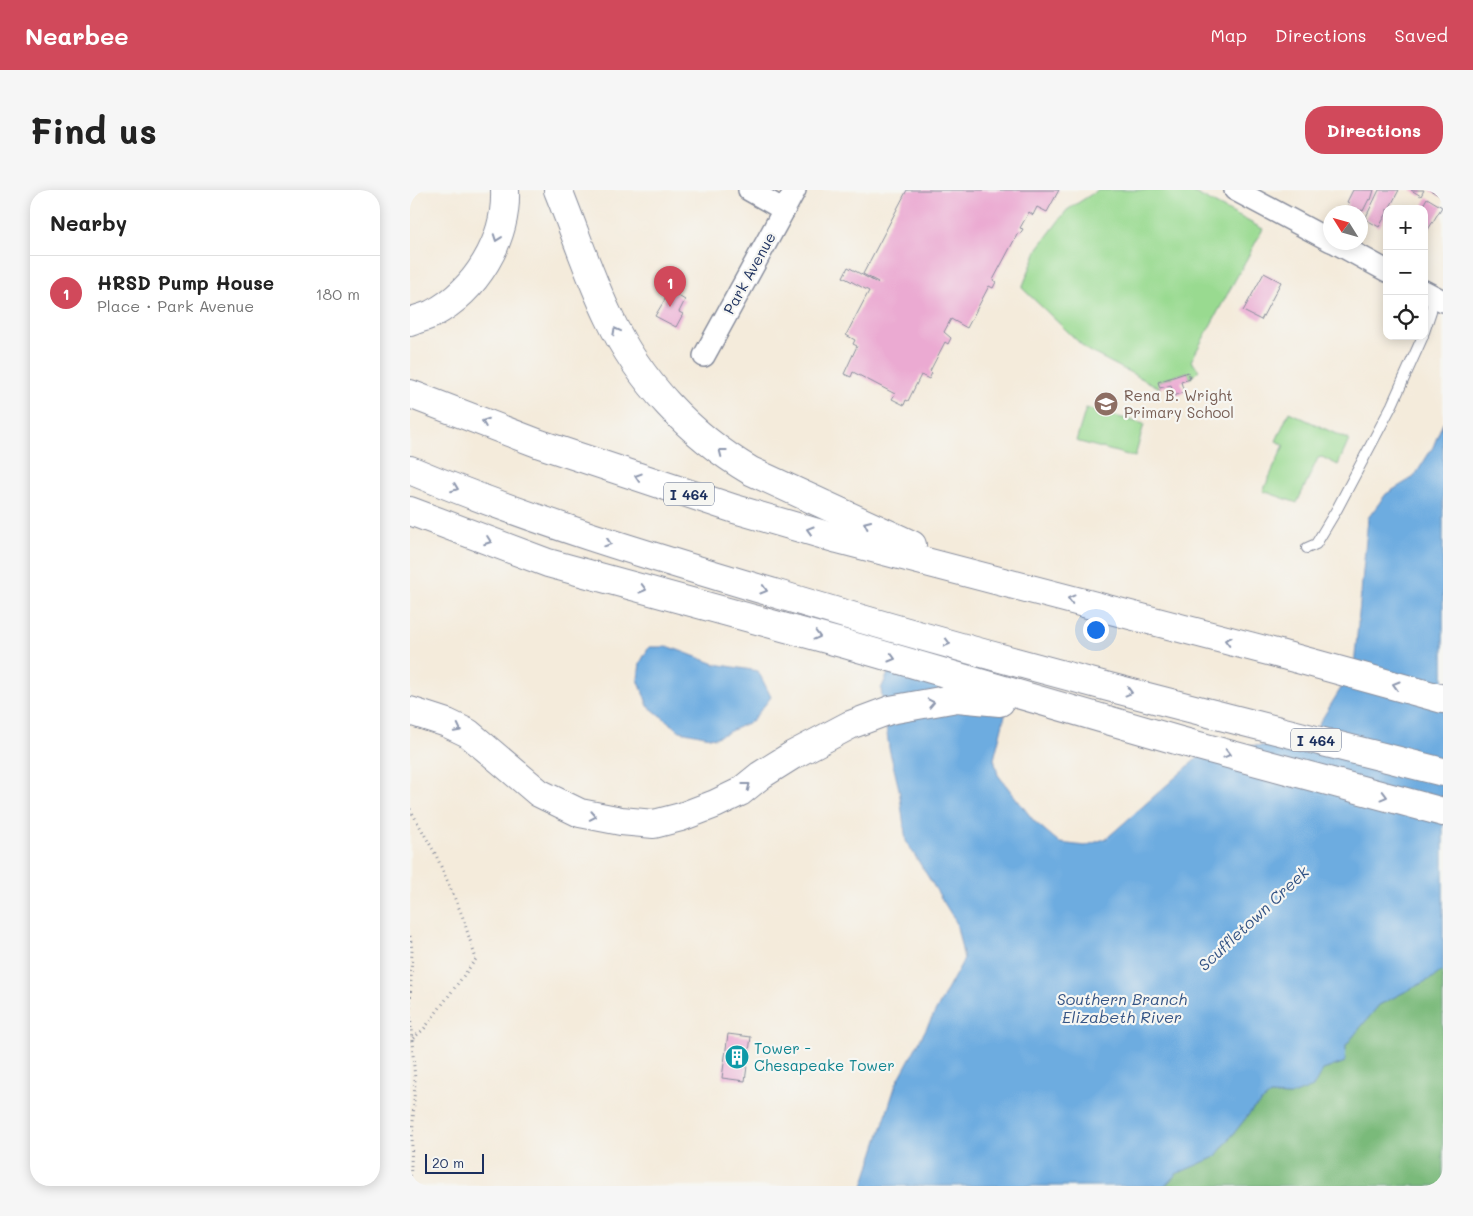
<!DOCTYPE html>
<html lang="en">
<head>
<meta charset="utf-8">
<style>
	body { margin:0; font-family:Mali,sans-serif; background:#f6f6f6; color:#222 }
	.controls { position:absolute; right:15px; top:15px; display:grid; overflow:hidden; border-radius:10px; box-shadow:0 2px 12px #0003 }
	.controls button { width:45px; height:45px; display:grid; place-items:center; padding:0; border:0; border-bottom:1px solid #e0e0e0; background:#fff; color:#222; font:25px sans-serif }
	.compass { position:absolute; left:913px; top:15px; width:45px; height:45px; border-radius:50%; background:#fff; box-shadow:0 2px 12px #0003; rotate:307deg }
	.scale { position:absolute; left:15px; bottom:12px; width:59px; box-sizing:border-box; padding-left:5px; border:2px solid #1b2f5e; border-top:0; font-size:14px; line-height:18px; white-space:nowrap; color:#1b2f5e; -webkit-text-stroke:4px #f6f6f2; paint-order:stroke }
	.you { position:absolute; left:685px; top:439px; width:18px; height:18px; margin:-12px; border:4px solid #fff; border-radius:50%; background:#1a73e8; box-shadow:0 0 0 8px #1a73e833 }
	.badge { display:grid; place-items:center; width:32px; height:32px; border-radius:50%; background:#d1495b; color:#fff; font-size:16px; font-weight:700 }
	.pin { position:absolute; translate:-50% -41px; filter:drop-shadow(0 1px 2px #0008) }
	.pin::after { content:''; position:absolute; top:26px; width:18px; height:15px; background:inherit; clip-path:polygon(0 0,100% 0,50% 100%) }
	.list { margin:0; padding:0; list-style:none }
	h2 { display:flex; justify-content:space-between; align-items:center; height:65px; margin:0; padding:0 20px; font-size:21px }
	h2 small { font-size:16px; font-weight:400; color:#767676 }
	.list li { display:grid; grid-template-columns:32px 1fr auto; gap:15px; align-items:center; box-sizing:border-box; height:75px; padding:0 20px; border-top:1px solid #e0e0e0 }
	.list b { display:block; font-size:19px; white-space:nowrap }
	.list p { margin:0; font-size:16px; white-space:nowrap; color:#767676 }
	.list em { font-size:16px; font-style:normal; color:#767676 }
	.icon { flex:none; width:28px; height:28px; fill:none; stroke:currentColor; stroke-width:2; stroke-linecap:round; stroke-linejoin:round }
	.map { position:relative; flex:none; width:1033px; height:996px; overflow:hidden; border-radius:20px }
	header { display:flex; align-items:center; gap:30px; box-sizing:border-box; height:70px; padding:0 25px; background:#d1495b; color:#fff }
	header strong { font-size:24px }
	nav { display:flex; gap:28px; margin-inline-start:auto; font-size:18px }
	.intro { display:flex; align-items:center; justify-content:space-between; box-sizing:border-box; height:120px; padding:0 30px }
	h1 { margin:0; font-size:35px }
	.button { padding:12px 22px; border-radius:20px; background:#d1495b; color:#fff; font-size:18px; font-weight:700 }
	main { display:flex; gap:30px; padding:0 30px }
	aside { flex:1; background:#fff; border-radius:20px; box-shadow:0 2px 12px #0003 }
	.map>svg:first-child { display:block }
	.green { fill:#99da90; stroke:#5a8477 }
	.forest { fill:#7aba7a; stroke:#4a746c }
	.water { fill:#6dace0; stroke:#446e9f }
	.building { fill:#ebaad2 }
	.lines { fill:none; stroke-linecap:round; stroke-linejoin:round }
	.lane-casing { stroke:#888d9c; stroke-width:12 }
	.street-casing { stroke:#888d9c; stroke-width:24 }
	.highway-casing { stroke:#888d9c; stroke-width:30 }
	.path { stroke:#888d9c; stroke-width:3; stroke-dasharray:1 4; stroke-linecap:butt }
	.lane { stroke:#fff; stroke-width:10 }
	.street { stroke:#fff; stroke-width:21 }
	.highway { stroke:#fff; stroke-width:28 }
	.path-bridge { stroke:#888d9c; stroke-width:3; stroke-dasharray:1 4; stroke-linecap:butt }
	.oneway { stroke:#8d97ae }
	.labels { text-anchor:middle; dominant-baseline:central; stroke-width:4.5; stroke-linejoin:round; paint-order:stroke }
	.shield { fill:#f6f6f2; stroke:#5d6b8a; stroke-width:1 }
	.shield-label { font-size:14px; font-weight:bold; fill:#1b2f5e }
	.street-label { font-size:15px; fill:#1b2f5e; stroke:#f6f6f2 }
	.education-label { font-size:15px; fill:#785e54; stroke:#f6f6f2; text-anchor:start }
	.culture-label { font-size:15px; fill:#0d838f; stroke:#f6f6f2; text-anchor:start }
	.water-label { font-size:16px; font-style:italic; fill:#345485; stroke:#f6f6f2 }
</style>
</head>
<body>
<header>
<strong>Nearbee</strong>
<nav><a>Map</a><a>Directions</a><a>Saved</a></nav>
</header>
<div class="intro"><h1>Find us</h1><a class="button">Directions</a></div>
<main>
<aside>
<h2>Nearby<small></small></h2>
<ul class="list">
<li><span class="badge">1</span><div><b>HRSD Pump House</b><p>Place · Park Avenue</p></div><em>180 m</em></li>
</ul>
</aside>
<div class="map">
<svg width="1033" height="996" viewBox="0 0 1033 996">
	<rect width="100%" height="100%" fill="#f6f6f2"/>
	<filter id="ink" filterUnits="userSpaceOnUse"><feTurbulence type="fractalNoise" baseFrequency=".02" numOctaves="2"/><feDisplacementMap in="SourceGraphic" scale="10" xChannelSelector="R" yChannelSelector="G"/><feConvolveMatrix kernelMatrix="1 2 1 2 8 2 1 2 1" color-interpolation-filters="sRGB"/></filter>
	<filter id="wash" filterUnits="userSpaceOnUse"><feTurbulence type="fractalNoise" baseFrequency=".0096" numOctaves="4" result="noise"/><feDisplacementMap in="SourceGraphic" scale="20" xChannelSelector="R" yChannelSelector="G"/><feGaussianBlur stdDeviation="1.12" result="paint"/><feColorMatrix in="noise" values="0 0 0 0 0 0 0 0 0 0 0 0 0 0 0 0 0 1.4 0 .05"/><feComposite in="paint" operator="in"/></filter>
	<g filter="url(#wash)">
		<rect width="100%" height="100%" fill="#f4ebdb"/>
		<g class="green">
			<polygon points="688,0 779,0 853,39 781,171 789,180 780,189 778,182 749,191 750,198 677,160 612,98 628,58 657,20"/>
			<polygon points="676,218 734,234 725,267 666,251"/>
			<polygon points="879,222 939,250 928,275 912,267 908,268 887,313 853,301 874,255 866,251"/>
		</g>
		<polygon class="forest" points="1033,780 1033,996 755,996 766,984 805,967 843,919 860,905 880,906 913,880 935,872 936,855 969,815 1024,787"/>
		<g class="water">
			<polygon points="1033,232 1033,780 1024,787 969,815 936,855 935,872 913,880 903,897 880,906 860,905 843,919 805,967 766,984 755,996 453,996 486,894 554,769 546,732 496,651 489,599 479,558 471,499 493,450 563,478 584,483 593,500 596,521 584,569 588,585 624,631 650,653 675,656 697,648 802,555 880,556 904,542 944,477 958,328 976,304 1004,287 1023,257"/>
			<polygon points="239,457 260,457 305,474 348,481 361,507 342,531 305,548 270,541 238,516 228,489 230,473"/>
		</g>
		<g id="blocks">
			<g class="building">
				<polygon points="497,0 649,0 637,22 627,17 623,25 619,22 610,38 613,39 610,44 608,43 583,90 586,92 583,98 579,96 557,138 541,129 534,142 541,148 538,154 535,152 520,181 522,183 519,189 511,185 498,211 496,210 494,215 482,209 485,204 443,182 441,187 434,184 447,156 443,154 445,150 436,145 459,101 433,87 438,77 467,93 468,92 453,84"/>
				<polygon points="943,0 964,0 961,10 959,9 953,21 951,20 949,22 946,22 936,18 939,13 937,12"/>
				<polygon points="969,0 989,0 979,19 977,19 977,23 969,37 955,29"/>
				<polygon points="1001,0 1014,0 1011,6"/>
				<polygon points="1020,0 1033,0 1030,6"/>
				<polygon points="1017,8 1032,17 1014,46 1014,19 1011,19"/>
				<polygon points="854,83 871,92 851,130 833,121"/>
				<polygon points="260,101 275,110 269,122 273,124 266,137 245,126"/>
				<polygon points="778,182 780,189 771,192 774,202 764,206 761,195 750,198 748,192"/>
				<polygon points="318,844 341,847 335,891 312,888"/>
			</g>
		</g>
	</g>
	<g filter="url(#ink)">
		<use href="#blocks" fill-opacity="0" stroke="#888d9c" stroke-width="1"/>
		<g class="lines">
			<defs>
				<g id="lane">
					<polyline points="1014,142 1021,121 1023,105"/>
					<polyline points="897,358 906,354 927,319 982,215 1013,146"/>
				</g>
				<g id="street">
					<polyline points="339,0 374,20"/>
					<polyline points="825,0 921,51"/>
					<polyline points="924,52 977,81"/>
					<polyline points="1014,101 1033,111"/>
					<polyline points="294,166 385,0"/>
				</g>
				<g id="highway">
					<path d="M 148,0 C 165,42 179,86 199,127 C 229,191 280,245 341,281 L 502,355"/>
					<path d="M 0,132 C 7,129 15,127 22,124 C 66,101 97,50 95,0"/>
					<polyline points="0,204 130,254 325,319 428,349 866,463 1033,509"/>
					<path d="M 0,280 C 119,330 240,366 364,403 C 585,470 809,526 1033,582"/>
					<polyline points="0,321 138,373 435,454 770,551 1033,622"/>
					<polyline points="0,521 37,533 58,543 129,603 170,623 211,631 244,634 271,627 305,614 330,602 351,585 383,565 440,535 480,520 547,508 590,512"/>
				</g>
			</defs>
			<use href="#lane" class="lane-casing"/>
			<use href="#street" class="street-casing"/>
			<use href="#highway" class="highway-casing"/>
			<g class="path">
				<polyline points="0,619 26,665 52,725 66,769 14,839 0,851"/>
				<polyline points="0,746 2,760 0,815"/>
				<polyline points="0,817 1,838"/>
			</g>
			<use href="#lane" class="lane"/>
			<use href="#street" class="street"/>
			<use href="#highway" class="highway"/>
			<polyline class="path-bridge" points="0,996 5,890 1,838"/>
		</g>
		<defs><path id="oneway-chevron" d="M-2-3.5L2.5 0L-2 3.5" fill="none" stroke-width="1.6" stroke-linecap="round" stroke-linejoin="round" transform="scale(1.25)"/></defs>
		<g class="oneway">
			<use href="#oneway-chevron" transform="translate(87 48) rotate(110)"/>
			<use href="#oneway-chevron" transform="translate(206 141) rotate(-118)"/>
			<use href="#oneway-chevron" transform="translate(75 232) rotate(-159)"/>
			<use href="#oneway-chevron" transform="translate(312 262) rotate(-142)"/>
			<use href="#oneway-chevron" transform="translate(228 287) rotate(-162)"/>
			<use href="#oneway-chevron" transform="translate(45 298) rotate(21)"/>
			<use href="#oneway-chevron" transform="translate(457 334) rotate(-155)"/>
			<use href="#oneway-chevron" transform="translate(400 340) rotate(-163)"/>
			<use href="#oneway-chevron" transform="translate(78 351) rotate(20)"/>
			<use href="#oneway-chevron" transform="translate(198 353) rotate(18)"/>
			<use href="#oneway-chevron" transform="translate(233 399) rotate(15)"/>
			<use href="#oneway-chevron" transform="translate(354 400) rotate(17)"/>
			<use href="#oneway-chevron" transform="translate(661 409) rotate(-165)"/>
			<use href="#oneway-chevron" transform="translate(407 446) rotate(15)"/>
			<use href="#oneway-chevron" transform="translate(818 451) rotate(-165)"/>
			<use href="#oneway-chevron" transform="translate(537 453) rotate(15)"/>
			<use href="#oneway-chevron" transform="translate(482 468) rotate(16)"/>
			<use href="#oneway-chevron" transform="translate(986 495) rotate(-164)"/>
			<use href="#oneway-chevron" transform="translate(719 502) rotate(15)"/>
			<use href="#oneway-chevron" transform="translate(521 513) rotate(-11)"/>
			<use href="#oneway-chevron" transform="translate(48 539) rotate(27)"/>
			<use href="#oneway-chevron" transform="translate(817 564) rotate(15)"/>
			<use href="#oneway-chevron" transform="translate(337 596) rotate(-38)"/>
			<use href="#oneway-chevron" transform="translate(974 606) rotate(15)"/>
			<use href="#oneway-chevron" transform="translate(183 626) rotate(11)"/>
		</g>
	</g>
	<defs>
		<symbol id="school-disc" viewBox="-11 -11 22 22"><circle r="9.5" fill="#8d6e63" stroke="#f6f6f2"/><path d="M0-5L7-2L0 1L-7-2ZM-4 1L0 2.5L4 1V4Q0 6-4 4Z" fill="#fff"/></symbol>
		<symbol id="building-disc" viewBox="-11 -11 22 22"><circle r="9.5" fill="#0f9aa8" stroke="#f6f6f2"/><path d="M-4-6H4V6H1V3H-1V6H-4ZM-2.5-4.3h1.7v1.8h-1.7ZM.8-4.3h1.7v1.8H.8ZM-2.5-1h1.7V.8h-1.7ZM.8-1h1.7V.8H.8Z" fill="#fff"/></symbol>
	</defs>
	<g fill-rule="evenodd">
		<use href="#school-disc" x="682" y="200" width="28" height="28"/>
		<use href="#building-disc" x="313" y="853" width="28" height="28"/>
	</g>
	<g class="labels">
		<g class="shield">
			<rect x="254" y="292.5" width="50" height="23" rx="4"/>
			<rect x="881" y="538.5" width="50" height="23" rx="4"/>
		</g>
		<g class="shield-label">
			<text x="279" y="304">I 464</text>
			<text x="906" y="550">I 464</text>
		</g>
		<g class="street-label">
			<text transform="translate(339 83) rotate(-61)">Park Avenue</text>
		</g>
		<g class="education-label">
			<text x="714" y="205">Rena B. Wright<tspan x="714" dy="17">Primary School</tspan></text>
		</g>
		<g class="culture-label">
			<text x="344" y="858">Tower -<tspan x="344" dy="17">Chesapeake Tower</tspan></text>
		</g>
		<g class="water-label">
			<text transform="translate(843 728) rotate(-43)">Scuffletown Creek</text>
			<text x="712" y="808">Southern Branch<tspan x="712" dy="18">Elizabeth River</tspan></text>
		</g>
	</g>
</svg>
<div class="controls">
<button>+</button>
<button>−</button>
<button><svg class="icon" aria-label="locate" viewBox="0 0 24 24"><circle cx="12" cy="12" r="6"/><path d="M12 2v4M12 18v4M2 12h4M18 12h4"/></svg></button>
</div>
<svg class="compass" viewBox="-18 -18 36 36"><path d="M0-13l5 13h-10z" fill="#e53935"/><path d="M0 13l5-13h-10z" fill="#767676"/></svg>
<div class="scale">20 m</div>
<div class="you"></div>
<div class="pin badge" style="left:260px;top:117px">1</div>
</div>
</main>
</body>
</html>
